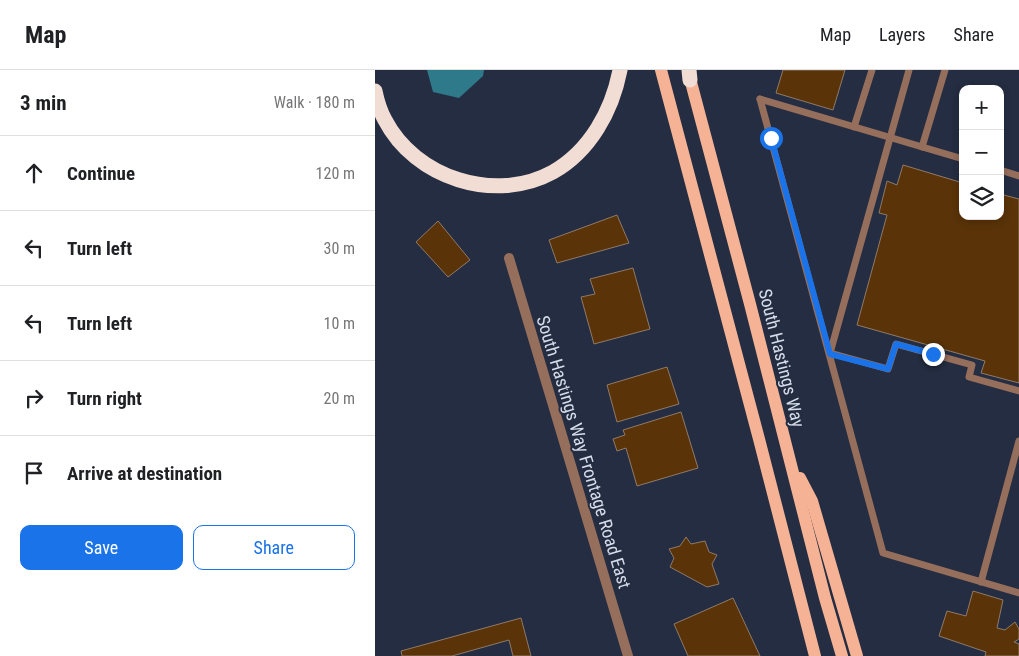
<!DOCTYPE html>
<html lang="en">
<head>
<meta charset="utf-8">
<style>
	body { margin:0; font-family:"Roboto Condensed",sans-serif; background:#f6f6f6; color:#202124 }
	.controls { position:absolute; right:15px; top:15px; display:grid; overflow:hidden; border-radius:10px; box-shadow:0 2px 8px #0003 }
	.controls button { width:45px; height:45px; display:grid; place-items:center; padding:0; border:0; border-bottom:1px solid #e0e0e0; background:#fff; color:#202124; font:25px sans-serif }
	.stop { position:absolute; width:15px; height:15px; margin:-11px; border:4px solid #1a73e8; border-radius:50%; background:#fff }
	.stop.end { background:#1a73e8; border-color:#fff; box-shadow:0 1px 5px #0008 }
	.list { margin:0; padding:0; list-style:none }
	h2 { display:flex; justify-content:space-between; align-items:center; height:65px; margin:0; padding:0 20px; font-size:21px }
	h2 small { font-size:16px; font-weight:400; color:#757577 }
	.list li { display:grid; grid-template-columns:32px 1fr auto; gap:15px; align-items:center; box-sizing:border-box; height:75px; padding:0 20px; border-top:1px solid #e0e0e0 }
	.list b { display:block; font-size:19px; white-space:nowrap }
	.list em { font-size:16px; font-style:normal; color:#757577 }
	.actions { display:flex; gap:10px; padding:15px 20px }
	.actions a { flex:1; padding:11px 0; border:1px solid #1a73e8; border-radius:10px; text-align:center; font-size:18px; color:#1a73e8 }
	.actions .main { background:#1a73e8; color:#fff }
	.icon { flex:none; width:28px; height:28px; fill:none; stroke:currentColor; stroke-width:2; stroke-linecap:round; stroke-linejoin:round }
	.map { position:relative; flex:none; width:644px; height:586px; overflow:hidden }
	header { display:flex; align-items:center; gap:30px; box-sizing:border-box; height:70px; padding:0 25px; background:#fff; border-bottom:1px solid #e0e0e0 }
	header strong { font-size:24px }
	nav { display:flex; gap:28px; margin-inline-start:auto; font-size:18px }
	main { display:flex }
	aside { flex:1; background:#fff }
	.map>svg:first-child { display:block }
	.water { fill:#2e798a }
	.building { fill:#5a3308; stroke:#907a68 }
	.lines { fill:none; stroke-linecap:round; stroke-linejoin:round }
	.lane { stroke:#966e5c; stroke-width:7 }
	.street { stroke:#966e5c; stroke-width:10 }
	.primary { stroke:#f5b295; stroke-width:12 }
	.highway { stroke:#f1ddd4; stroke-width:15 }
	.route { stroke:#1a73e8; stroke-width:6 }
	.labels { text-anchor:middle; dominant-baseline:central; stroke-width:4; stroke-linejoin:round; paint-order:stroke }
	.street-label { font-size:18px; fill:#d6dce9; stroke:#242d41 }
</style>
</head>
<body>
<header>
<strong>Map</strong>
<nav><a>Map</a><a>Layers</a><a>Share</a></nav>
</header>
<main>
<aside>
<h2>3 min<small>Walk · 180 m</small></h2>
<ul class="list">
<li><svg class="icon" aria-label="ahead" viewBox="0 0 24 24"><path d="M12 20V5M6 11l6-6 6 6"/></svg><div><b>Continue</b></div><em>120 m</em></li>
<li><svg class="icon" aria-label="left" viewBox="0 0 24 24"><path d="M17 20v-9H6M10 6l-5 5 5 5"/></svg><div><b>Turn left</b></div><em>30 m</em></li>
<li><svg class="icon" aria-label="left" viewBox="0 0 24 24"><path d="M17 20v-9H6M10 6l-5 5 5 5"/></svg><div><b>Turn left</b></div><em>10 m</em></li>
<li><svg class="icon" aria-label="right" viewBox="0 0 24 24"><path d="M7 20v-9h11M14 6l5 5-5 5"/></svg><div><b>Turn right</b></div><em>20 m</em></li>
<li><svg class="icon" aria-label="arrive" viewBox="0 0 24 24"><path d="M6 21V4h12l-3 4 3 4H6"/></svg><div><b>Arrive at destination</b></div></li>
</ul>
<div class="actions"><a class="main">Save</a><a>Share</a></div>
</aside>
<div class="map">
<svg width="644" height="586" viewBox="0 0 644 586">
	<rect width="100%" height="100%" fill="#242d41"/>
	<polygon class="water" points="52,0 109,0 108,6 84,28 58,22"/>
	<g class="building">
		<polygon points="408,0 470,0 458,40 401,23"/>
		<polygon points="528,95 588,113 588,146 625,146 625,124 644,129 644,313 606,303 610,291 482,255 512,145 504,143 512,111 522,115"/>
		<polygon points="242,145 254,173 182,193 174,170"/>
		<polygon points="63,151 95,190 73,207 41,172"/>
		<polygon points="258,198 275,259 219,274 206,227 220,224 215,209"/>
		<polygon points="292,297 304,334 242,352 232,315"/>
		<polygon points="306,342 323,398 262,416 251,378 242,381 238,369 250,365 248,360"/>
		<polygon points="311,467 316,474 330,471 334,482 342,485 337,494 344,514 332,517 295,497 299,488 294,479 305,476"/>
		<polygon points="598,521 628,530 622,558 630,560 640,552 644,559 644,569 639,572 644,574 644,586 610,586 611,582 564,566 572,541 591,546"/>
		<polygon points="358,528 385,586 313,586 299,554"/>
		<polygon points="146,548 156,586 138,586 134,570 77,586 27,586 26,581"/>
	</g>
	<g class="lines">
		<g class="lane">
			<polyline points="385,29 508,483 644,523"/>
			<polyline points="385,29 588,89"/>
			<polyline points="479,57 497,0"/>
			<polyline points="547,77 570,0"/>
			<polyline points="625,100 644,106"/>
			<polyline points="455,283 534,0"/>
			<polyline points="455,283 513,299 521,274 597,295 594,307 644,321"/>
			<polyline points="606,512 644,371"/>
		</g>
		<polyline class="street" points="134,188 253,586"/>
		<g class="primary">
			<polyline points="286,0 384,369 440,586"/>
			<polyline points="313,1 375,234 450,528 467,586"/>
			<polyline points="425,408 437,431 482,586"/>
		</g>
		<g class="highway">
			<polyline points="314,0 315,10"/>
			<path d="M 0,21 C 2,31 5,41 10,50 C 40,108 120,134 178,102 C 215,81 237,41 245,0"/>
		</g>
	</g>
	<g class="lines">
		<polyline class="route" points="396,68 455,284 513,299 521,274 558,284"/>
	</g>
	<g class="labels">
		<g class="street-label">
			<text transform="translate(407 288) rotate(76)">South Hastings Way</text>
			<text transform="translate(209 382) rotate(73)">South Hastings Way Frontage Road East</text>
		</g>
	</g>
</svg>
<div class="controls">
<button>+</button>
<button>−</button>
<button><svg class="icon" aria-label="layers" viewBox="0 0 24 24"><path d="M12 4l9 5-9 5-9-5zM3 14l9 5 9-5"/></svg></button>
</div>
<div class="stop" style="left:396px;top:68px"></div>
<div class="stop end" style="left:558px;top:284px"></div>
</div>
</main>
</body>
</html>
